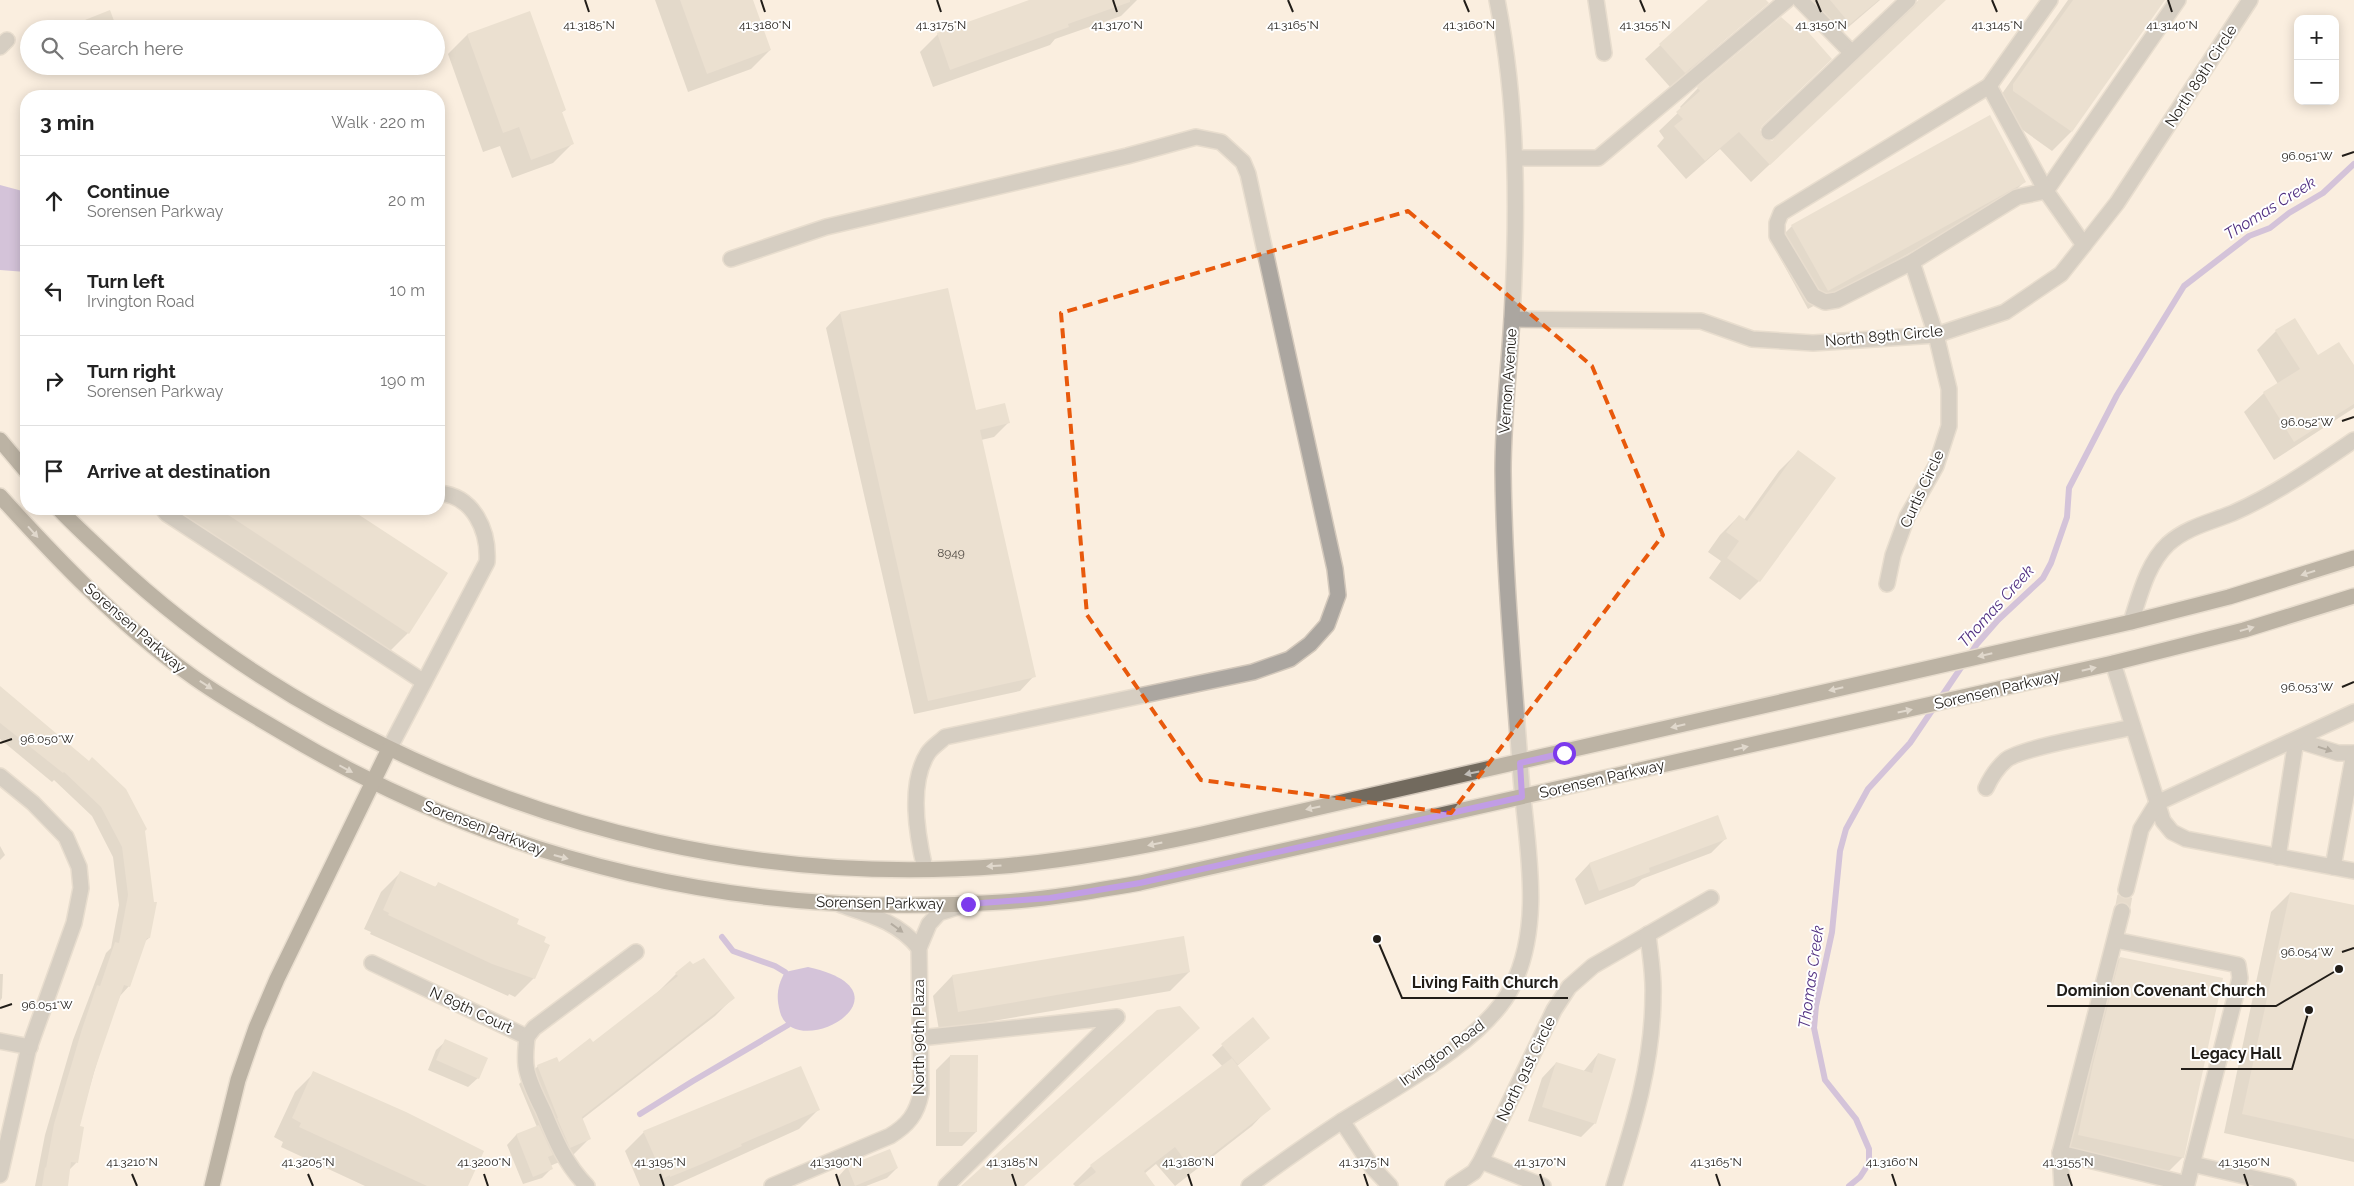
<!DOCTYPE html>
<html lang="en">
<head>
<meta charset="utf-8">
<style>
	body { margin:0; font-family:Raleway,sans-serif; background:#f2f2f2; color:#222 }
	.controls { position:absolute; right:15px; top:15px; display:grid; overflow:hidden; border-radius:10px; box-shadow:0 2px 12px #0003 }
	.controls button { width:45px; height:45px; display:grid; place-items:center; padding:0; border:0; border-bottom:1px solid #e0e0e0; background:#fff; color:#222; font:25px sans-serif }
	.stop { position:absolute; width:15px; height:15px; margin:-11px; border:4px solid #7c3aed; border-radius:50%; background:#fff }
	.stop.end { background:#7c3aed; border-color:#fff; box-shadow:0 1px 5px #0008 }
	.list { margin:0; padding:0; list-style:none }
	h2 { display:flex; justify-content:space-between; align-items:center; height:65px; margin:0; padding:0 20px; font-size:21px }
	h2 small { font-size:16px; font-weight:400; color:#767676 }
	.list li { display:grid; grid-template-columns:32px 1fr auto; gap:15px; align-items:center; box-sizing:border-box; height:90px; padding:0 20px; border-top:1px solid #e0e0e0 }
	.list b { display:block; font-size:19px; white-space:nowrap }
	.list p { margin:0; font-size:16px; white-space:nowrap; color:#767676 }
	.list em { font-size:16px; font-style:normal; color:#767676 }
	.icon { flex:none; width:28px; height:28px; fill:none; stroke:currentColor; stroke-width:2; stroke-linecap:round; stroke-linejoin:round }
	.map { position:relative; flex:none; width:2354px; height:1186px; overflow:hidden }
	.search { position:absolute; background:#fff; box-shadow:0 2px 12px #0003; left:20px; top:20px; width:425px; height:55px; display:flex; align-items:center; gap:12px; box-sizing:border-box; padding:0 18px; border-radius:28px; color:#767676; font-size:19px }
	.panel { position:absolute; background:#fff; box-shadow:0 2px 12px #0003; left:20px; top:90px; width:425px; height:425px; border-radius:20px }
	.map>svg:first-child { display:block }
	.water { fill:#a68fd3 }
	.shadow { fill:#0003 }
	.lines { fill:none; stroke-linecap:round; stroke-linejoin:round }
	.stream { stroke:#a68fd3; stroke-width:6 }
	.building { fill:#d9cebf }
	.minor-tunnel { stroke:#cfc4b7; stroke-width:15; stroke-dasharray:15 8; stroke-linecap:butt }
	.minor-casing { stroke:#d3c8bb; stroke-width:18 }
	.major-casing { stroke:#d3c8bb; stroke-width:18 }
	.minor { stroke:#aba6a0; stroke-width:15 }
	.major { stroke:#726a5e; stroke-width:15 }
	.oneway { fill:#c0bcb7 }
	.oneway2 { fill:#5f5b55 }
	.route { stroke:#7c3aed; stroke-width:6 }
	.marked { fill:none; stroke:#e8590c; stroke-width:4; stroke-dasharray:10 6; stroke-linejoin:round }
	.ticks { fill:none; stroke:#211d18; stroke-width:2 }
	.labels { text-anchor:middle; dominant-baseline:central; stroke-width:4; stroke-linejoin:round; paint-order:stroke }
	.number-label { font-size:12px; fill:#4f4942 }
	.street-label { font-size:15px; fill:#211d18; stroke:#fff }
	.water-label { font-size:16px; font-style:italic; fill:#502f80; stroke:#fff }
	.ticks-label { font-size:12px; text-anchor:middle; fill:#211d18; stroke:#fff; stroke-width:4; stroke-linejoin:round; paint-order:stroke }
	.leader { fill:none; stroke:#211d18; stroke-width:2 }
	.callout-dot { fill:#211d18; stroke:#fff; stroke-width:2 }
	.callout-label { font-size:16px; text-anchor:middle; font-weight:bold; fill:#211d18; stroke:#fff; stroke-width:4; stroke-linejoin:round; paint-order:stroke }
</style>
</head>
<body>
<div class="map">
<svg width="2354" height="1186" viewBox="0 0 2354 1186">
	<rect width="100%" height="100%" fill="#faeedf"/>
	<g class="water">
		<polygon points="0,185 26,192 26,272 0,270"/>
		<path d="M 808,967 C 921,992 795,1065 780,1012 C 776,997 777,986 785,972 Z"/>
	</g>
	<g class="shadow">
		<polygon points="655,0 752,0 770,50 751,69 688,92"/>
		<polygon points="1033,0 1137,0 1121,16 1055,39 1050,45 933,87 920,52 938,34"/>
		<polygon points="1710,0 1764,0 1767,3 1670,87 1645,59"/>
		<polygon points="1809,0 1880,0 1831,42"/>
		<polygon points="1919,0 1944,0 1751,182 1720,149 1686,179 1657,146 1664,138 1659,131 1682,109 1680,107 1698,88 1761,126 1758,134 1762,140 1771,142 1776,140"/>
		<polygon points="2068,0 2164,0 2071,132 2052,151 1992,108"/>
		<polygon points="530,13 565,110 561,113 572,144 553,163 512,178 500,146 483,152 448,54 467,35"/>
		<polygon points="2025,181 2006,200 1808,309 1773,245 1792,226"/>
		<polygon points="840,313 975,411 1008,423 994,437 981,440 1034,676 1020,691 914,714 826,328"/>
		<polygon points="2276,331 2318,357 2354,368 2354,408 2274,460 2244,412 2264,393 2278,384 2257,350"/>
		<polygon points="1798,452 1834,478 1759,581 1740,600 1709,578 1721,561 1708,552 1720,535 1739,516 1744,520 1779,471"/>
		<polygon points="171,509 347,509 446,574 408,633 389,652"/>
		<polygon points="0,687 143,831 149,938 144,942 129,986 120,996 107,1028 78,1127 76,1163 69,1170 67,1186 35,1186 45,1135 73,1040 106,953 111,948 119,905 113,857 92,816 54,780 52,782 0,739"/>
		<polygon points="1717,817 1725,839 1711,853 1642,879 1634,886 1585,905 1575,879 1589,864"/>
		<polygon points="0,846 5,855 0,860"/>
		<polygon points="400,873 434,888 438,884 534,978 515,997 509,994 508,996 370,934 371,932 364,929 381,892"/>
		<polygon points="2290,893 2354,907 2354,1162 2224,1133 2271,912"/>
		<polygon points="1183,938 1189,972 1170,991 939,1030 933,996 952,976"/>
		<polygon points="2120,958 2183,1157 2164,1176 2059,1154 2101,977"/>
		<polygon points="0,974 3,974 2,998 0,1001"/>
		<polygon points="676,974 733,998 715,1016 581,1120 589,1139 571,1157 550,1166 551,1169 542,1178 523,1184 507,1145 516,1135 537,1127 519,1084 538,1066 559,1064 593,1044 658,992"/>
		<polygon points="1252,1019 1259,1047 1237,1066 1269,1108 1252,1126 1175,1186 1156,1164 1144,1174 1153,1186 1075,1186 1073,1184 1091,1166 1223,1067 1212,1055"/>
		<polygon points="446,1041 478,1078 468,1087 428,1070 436,1050"/>
		<polygon points="1598,1054 1595,1123 1581,1137 1528,1121 1542,1078 1556,1063 1583,1072"/>
		<polygon points="950,1056 976,1132 962,1146 936,1146 936,1070"/>
		<polygon points="314,1073 467,1186 365,1186 281,1147 283,1142 274,1137 295,1092"/>
		<polygon points="819,1109 799,1129 673,1186 640,1186 625,1151 644,1132"/>
		<polygon points="889,1150 897,1168 887,1178 866,1186 842,1186 838,1177 847,1167"/>
	</g>
	<g class="lines">
		<g class="stream">
			<polyline points="722,937 733,951 775,966 785,972"/>
			<polyline points="640,1114 693,1081 788,1025"/>
			<polyline points="1849,1186 1860,1177 1869,1163 1869,1149 1856,1119 1825,1080 1814,1028 1816,1006 1832,932 1840,851 1846,829 1868,789 1910,743 1977,644 1998,620 2043,578 2051,563 2067,517 2069,488 2117,395 2184,286 2249,236 2270,228 2289,213 2323,193 2354,164"/>
		</g>
	</g>
	<g class="building">
		<polygon points="680,0 753,0 771,50 707,74"/>
		<polygon points="1029,0 1130,0 1130,2 1068,24 1069,27 950,70 937,33"/>
		<polygon points="1708,0 1766,0 1769,3 1685,73 1659,44"/>
		<polygon points="1830,0 1879,0 1850,24"/>
		<polygon points="1919,0 1946,0 1770,165 1739,132 1705,161 1674,126 1683,119 1676,112 1700,91 1697,87 1781,17 1796,30 1802,25 1832,59 1762,126 1760,130 1762,138 1772,141 1914,7"/>
		<polygon points="2073,0 2165,0 2072,132 2013,91 2013,84"/>
		<polygon points="110,10 117,29 65,29 65,28"/>
		<polygon points="530,11 566,110 562,112 574,144 531,160 519,127 503,133 467,34"/>
		<polygon points="1990,115 2026,182 1828,291 1791,225"/>
		<polygon points="948,288 976,410 1005,403 1010,423 980,430 1036,677 928,701 840,312"/>
		<polygon points="2295,318 2318,355 2339,342 2354,365 2354,404 2294,442 2263,392 2300,369 2275,330"/>
		<polygon points="1798,450 1836,478 1760,582 1727,558 1739,541 1726,532 1739,515 1747,521"/>
		<polygon points="219,509 350,509 448,573 409,634"/>
		<polygon points="0,686 89,761 92,757 126,789 147,829 145,831 154,902 157,902 150,938 147,938 130,987 124,985 94,1072 80,1126 84,1127 78,1163 71,1162 68,1186 42,1186 45,1167 46,1168 54,1124 82,1029 97,985 100,986 115,942 119,943 128,895 122,847 101,807 64,772 63,773 0,723"/>
		<polygon points="1718,815 1727,839 1649,868 1650,872 1599,891 1589,863"/>
		<polygon points="400,871 436,887 438,882 491,906 519,919 517,924 546,937 544,942 550,945 535,979 492,964 388,915 389,913 383,910"/>
		<polygon points="2290,892 2354,905 2354,1139 2242,1114"/>
		<polygon points="1184,936 1190,972 958,1012 952,975"/>
		<polygon points="2120,957 2223,978 2184,1158 2078,1135 2093,1064"/>
		<polygon points="704,958 735,998 582,1117 591,1139 570,1148 557,1118 558,1118 537,1065 557,1057 559,1062 590,1038 593,1042 678,976 675,973 690,961 693,964"/>
		<polygon points="1180,1006 1200,1028 1024,1186 961,1186 1157,1010"/>
		<polygon points="1253,1017 1270,1038 1238,1065 1221,1044"/>
		<polygon points="445,1039 488,1058 479,1079 436,1060"/>
		<polygon points="1598,1053 1616,1059 1596,1124 1542,1107 1556,1062 1592,1073"/>
		<polygon points="950,1055 978,1055 977,1132 949,1132"/>
		<polygon points="1232,1058 1271,1109 1192,1170 1175,1147 1144,1171 1155,1186 1078,1186 1096,1172 1090,1165"/>
		<polygon points="801,1066 820,1110 741,1144 742,1146 702,1164 670,1177 670,1175 664,1178 643,1131"/>
		<polygon points="313,1071 406,1112 484,1151 468,1186 427,1186 299,1127 301,1123 292,1118"/>
		<polygon points="539,1125 553,1155 548,1157 553,1169 533,1177 516,1134"/>
		<polygon points="890,1149 898,1168 855,1186 847,1166"/>
	</g>
	<g class="lines">
		<polyline class="minor-tunnel" points="2122,911 2126,890"/>
		<defs>
			<g id="minor">
				<polyline points="1596,0 1604,53"/>
				<polyline points="1800,0 1852,53"/>
				<polyline points="2050,0 1989,86 1781,213 1777,223 1777,236 1813,296 1825,302 1837,300 1912,262 2017,197 2046,191 2178,0"/>
				<polyline points="0,47 7,40"/>
				<polyline points="1989,86 2046,191 2084,245"/>
				<polyline points="1769,132 1908,0"/>
				<polyline points="1516,158 1598,158 1787,0"/>
				<path d="M 731,259 L 826,227 L 1127,156 L 1196,137 L 1221,142 L 1243,162 L 1248,174 L 1335,569 L 1338,595 L 1327,625 L 1310,644 L 1290,659 L 1253,672 L 945,737 C 940,742 932,747 928,753 C 908,784 917,835 925,869"/>
				<polyline points="1512,319 1701,321 1752,339 1813,343 1936,335 2005,312 2061,274 2084,245 2117,203 2250,0"/>
				<polyline points="163,509 167,514 424,682"/>
				<polyline points="1887,584 1893,555 1907,517 1936,466 1949,426 1949,389 1936,335 1912,262"/>
				<path d="M 2131,622 C 2140,595 2147,564 2168,544 C 2187,527 2211,522 2233,513 C 2276,494 2316,466 2354,440"/>
				<polyline points="2113,663 2163,821 2172,832 2186,839 2354,871"/>
				<path d="M 389,749 L 487,562 C 489,531 474,496 439,493"/>
				<polyline points="0,776 33,803 66,837 79,867 81,888 74,923 28,1051 0,1175"/>
				<path d="M 1986,788 C 1991,777 1997,768 2006,760 C 2022,747 2108,733 2133,727"/>
				<polyline points="2278,857 2296,740 2338,753 2354,753"/>
				<polyline points="2333,867 2354,753"/>
				<polyline points="2126,890 2141,829 2157,803 2354,712"/>
				<path d="M 841,905 C 871,915 898,922 919,948"/>
				<polyline points="2115,940 2238,965 2240,978 2187,1184 2060,1153 2122,911"/>
				<polyline points="372,963 527,1037"/>
				<path d="M 527,1037 C 526,1048 524,1060 527,1071 C 530,1084 537,1098 543,1110 C 555,1139 565,1164 587,1186"/>
				<polyline points="527,1037 534,1028 636,952"/>
				<polyline points="920,1038 1117,1017 946,1186"/>
				<polyline points="0,1041 30,1047"/>
				<polyline points="1342,1121 1373,1168 1390,1186"/>
				<polyline points="2060,1153 2062,1186"/>
				<polyline points="1481,1161 1543,1186"/>
				<polyline points="2192,1164 2288,1186"/>
				<path d="M 772,1186 L 890,1136 C 908,1125 917,1114 921,1093 L 919,948 L 929,924 L 939,913 L 964,905"/>
				<path d="M 1249,1186 C 1279,1164 1310,1142 1342,1121 C 1393,1089 1486,1040 1512,987 C 1546,919 1524,835 1520,763 C 1513,666 1504,568 1503,471 C 1503,420 1509,369 1512,318 C 1518,212 1518,105 1497,0"/>
				<polyline points="1453,1186 1474,1172 1481,1161 1554,1010 1569,987 1593,966 1711,898"/>
				<path d="M 1614,1186 C 1634,1123 1653,1062 1653,995 C 1654,975 1650,955 1648,934"/>
			</g>
			<g id="major">
				<polyline points="0,440 26,471"/>
				<path d="M 0,496 C 58,560 118,623 189,674 C 219,696 253,715 285,734 C 505,865 747,920 1002,902 C 1048,899 1094,891 1140,883 L 2113,663 L 2244,630 L 2354,596"/>
				<path d="M 59,509 C 76,527 95,544 113,561 C 179,623 251,674 331,718 C 538,832 767,885 1004,866 C 1071,860 1137,848 1202,834 L 2131,622 L 2229,597 L 2354,558"/>
				<polyline points="212,1186 238,1080 256,1028 277,979 389,749"/>
			</g>
		</defs>
		<use href="#minor" class="minor-casing"/>
		<use href="#major" class="major-casing"/>
		<use href="#minor" class="minor"/>
		<use href="#major" class="major"/>
	</g>
	<defs><path id="oneway-solid" d="M-6-.8H1V-3.2L6.5 0L1 3.2V.8H-6Z" transform="scale(1.25)"/></defs>
	<g class="oneway">
		<use href="#oneway-solid" transform="translate(33 532) rotate(48)"/>
		<use href="#oneway-solid" transform="translate(2308 573) rotate(163)"/>
		<use href="#oneway-solid" transform="translate(2247 629) rotate(-16)"/>
		<use href="#oneway-solid" transform="translate(1985 655) rotate(167)"/>
		<use href="#oneway-solid" transform="translate(2089 669) rotate(-13)"/>
		<use href="#oneway-solid" transform="translate(206 685) rotate(33)"/>
		<use href="#oneway-solid" transform="translate(1836 689) rotate(167)"/>
		<use href="#oneway-solid" transform="translate(1905 711) rotate(-12)"/>
		<use href="#oneway-solid" transform="translate(1678 726) rotate(167)"/>
		<use href="#oneway-solid" transform="translate(1741 748) rotate(-13)"/>
		<use href="#oneway-solid" transform="translate(346 769) rotate(28)"/>
		<use href="#oneway-solid" transform="translate(1472 773) rotate(168)"/>
		<use href="#oneway-solid" transform="translate(1313 808) rotate(168)"/>
		<use href="#oneway-solid" transform="translate(1155 844) rotate(168)"/>
		<use href="#oneway-solid" transform="translate(561 857) rotate(15)"/>
		<use href="#oneway-solid" transform="translate(994 866) rotate(176)"/>
	</g>
	<g class="oneway2">
		<use href="#oneway-solid" transform="translate(2325 749) rotate(18)"/>
		<use href="#oneway-solid" transform="translate(897 928) rotate(36)"/>
	</g>
	<g class="lines">
		<polyline class="route" points="968,904 1050,898 1140,883 1522,797 1520,763 1564,753"/>
	</g>
	<path d="M0 0H2354V1186H0ZM 1408,211 L 1592,366 L 1663,535 L 1451,813 L 1201,780 L 1087,615 L 1061,313 Z" fill="#faeedf" fill-opacity=".55" fill-rule="evenodd"/>
	<path class="marked" d="M 1408,211 L 1592,366 L 1663,535 L 1451,813 L 1201,780 L 1087,615 L 1061,313 Z"/>
	<path class="ticks" d="M 585,0 L 589,12M 761,0 L 765,12M 937,0 L 941,12M 1113,0 L 1117,12M 1288,0 L 1293,12M 1464,0 L 1469,12M 1640,0 L 1645,12M 1816,0 L 1821,12M 1992,0 L 1997,12M 2168,0 L 2172,12M 2342,156 L 2354,152M 2342,421 L 2354,417M 2342,687 L 2354,682M 0,743 L 12,739M 2342,952 L 2354,948M 0,1008 L 12,1004M 132,1174 L 137,1186M 308,1174 L 313,1186M 484,1174 L 488,1186M 660,1174 L 664,1186M 836,1174 L 840,1186M 1012,1174 L 1016,1186M 1188,1174 L 1192,1186M 1364,1174 L 1368,1186M 1540,1174 L 1544,1186M 1716,1174 L 1720,1186M 1892,1174 L 1896,1186M 2068,1174 L 2072,1186M 2244,1174 L 2248,1186"/>
	<g class="labels">
		<g class="number-label">
			<text x="951" y="553">8949</text>
		</g>
		<g class="street-label">
			<text transform="translate(2201 76) rotate(-57)">North 89th Circle</text>
			<text transform="translate(1884 336) rotate(-5)">North 89th Circle</text>
			<text transform="translate(1508 381) rotate(-86)">Vernon Avenue</text>
			<text transform="translate(1922 489) rotate(-65)">Curtis Circle</text>
			<text transform="translate(135 628) rotate(41)">Sorensen Parkway</text>
			<text transform="translate(1997 690) rotate(-13)">Sorensen Parkway</text>
			<text transform="translate(1602 779) rotate(-13)">Sorensen Parkway</text>
			<text transform="translate(484 828) rotate(21)">Sorensen Parkway</text>
			<text transform="translate(880 903) rotate(1)">Sorensen Parkway</text>
			<text transform="translate(471 1010) rotate(25)">N 89th Court</text>
			<text transform="translate(919 1037) rotate(-90)">North 90th Plaza</text>
			<text transform="translate(1442 1053) rotate(-36)">Irvington Road</text>
			<text transform="translate(1526 1069) rotate(-64)">North 91st Circle</text>
		</g>
		<g class="water-label">
			<text transform="translate(2270 208) rotate(-32)">Thomas Creek</text>
			<text transform="translate(1996 606) rotate(-48)">Thomas Creek</text>
			<text transform="translate(1811 977) rotate(-82)">Thomas Creek</text>
		</g>
	</g>
	<g class="ticks-label">
		<text x="589" y="29">41.3185°N</text>
		<text x="765" y="29">41.3180°N</text>
		<text x="941" y="29">41.3175°N</text>
		<text x="1645" y="29">41.3155°N</text>
		<text x="1821" y="29">41.3150°N</text>
		<text x="1117" y="29">41.3170°N</text>
		<text x="1293" y="29">41.3165°N</text>
		<text x="1469" y="29">41.3160°N</text>
		<text x="1997" y="29">41.3145°N</text>
		<text x="2172" y="29">41.3140°N</text>
		<text x="2307" y="160">96.051°W</text>
		<text x="2307" y="426">96.052°W</text>
		<text x="2307" y="691">96.053°W</text>
		<text x="47" y="743">96.050°W</text>
		<text x="2307" y="956">96.054°W</text>
		<text x="47" y="1009">96.051°W</text>
		<text x="132" y="1166">41.3210°N</text>
		<text x="308" y="1166">41.3205°N</text>
		<text x="484" y="1166">41.3200°N</text>
		<text x="660" y="1166">41.3195°N</text>
		<text x="836" y="1166">41.3190°N</text>
		<text x="1012" y="1166">41.3185°N</text>
		<text x="1188" y="1166">41.3180°N</text>
		<text x="1364" y="1166">41.3175°N</text>
		<text x="1540" y="1166">41.3170°N</text>
		<text x="1716" y="1166">41.3165°N</text>
		<text x="1892" y="1166">41.3160°N</text>
		<text x="2068" y="1166">41.3155°N</text>
		<text x="2244" y="1166">41.3150°N</text>
	</g>
	<path class="leader" d="M1377 939L1402 998H1568M2339 969L2276 1006H2047M2309 1010L2292 1069H2181"/>
	<g class="callout-dot">
		<circle cx="1377" cy="939" r="5"/>
		<circle cx="2339" cy="969" r="5"/>
		<circle cx="2309" cy="1010" r="5"/>
	</g>
	<g class="callout-label">
		<text x="1485" y="988">Living Faith Church</text>
		<text x="2161" y="996">Dominion Covenant Church</text>
		<text x="2236" y="1059">Legacy Hall</text>
	</g>
</svg>
<div class="controls">
<button>+</button>
<button>−</button>
</div>
<div class="stop" style="left:1564px;top:753px"></div>
<div class="stop end" style="left:968px;top:904px"></div>
<div class="search"><svg class="icon" aria-label="search" viewBox="0 0 24 24"><circle cx="10" cy="10" r="6"/><path d="M15 15l6 6"/></svg>Search here</div>
<section class="panel">
<h2>3 min<small>Walk · 220 m</small></h2>
<ul class="list">
<li><svg class="icon" aria-label="ahead" viewBox="0 0 24 24"><path d="M12 20V5M6 11l6-6 6 6"/></svg><div><b>Continue</b><p>Sorensen Parkway</p></div><em>20 m</em></li>
<li><svg class="icon" aria-label="left" viewBox="0 0 24 24"><path d="M17 20v-9H6M10 6l-5 5 5 5"/></svg><div><b>Turn left</b><p>Irvington Road</p></div><em>10 m</em></li>
<li><svg class="icon" aria-label="right" viewBox="0 0 24 24"><path d="M7 20v-9h11M14 6l5 5-5 5"/></svg><div><b>Turn right</b><p>Sorensen Parkway</p></div><em>190 m</em></li>
<li><svg class="icon" aria-label="arrive" viewBox="0 0 24 24"><path d="M6 21V4h12l-3 4 3 4H6"/></svg><div><b>Arrive at destination</b></div></li>
</ul>
</section>
</div>
</body>
</html>
